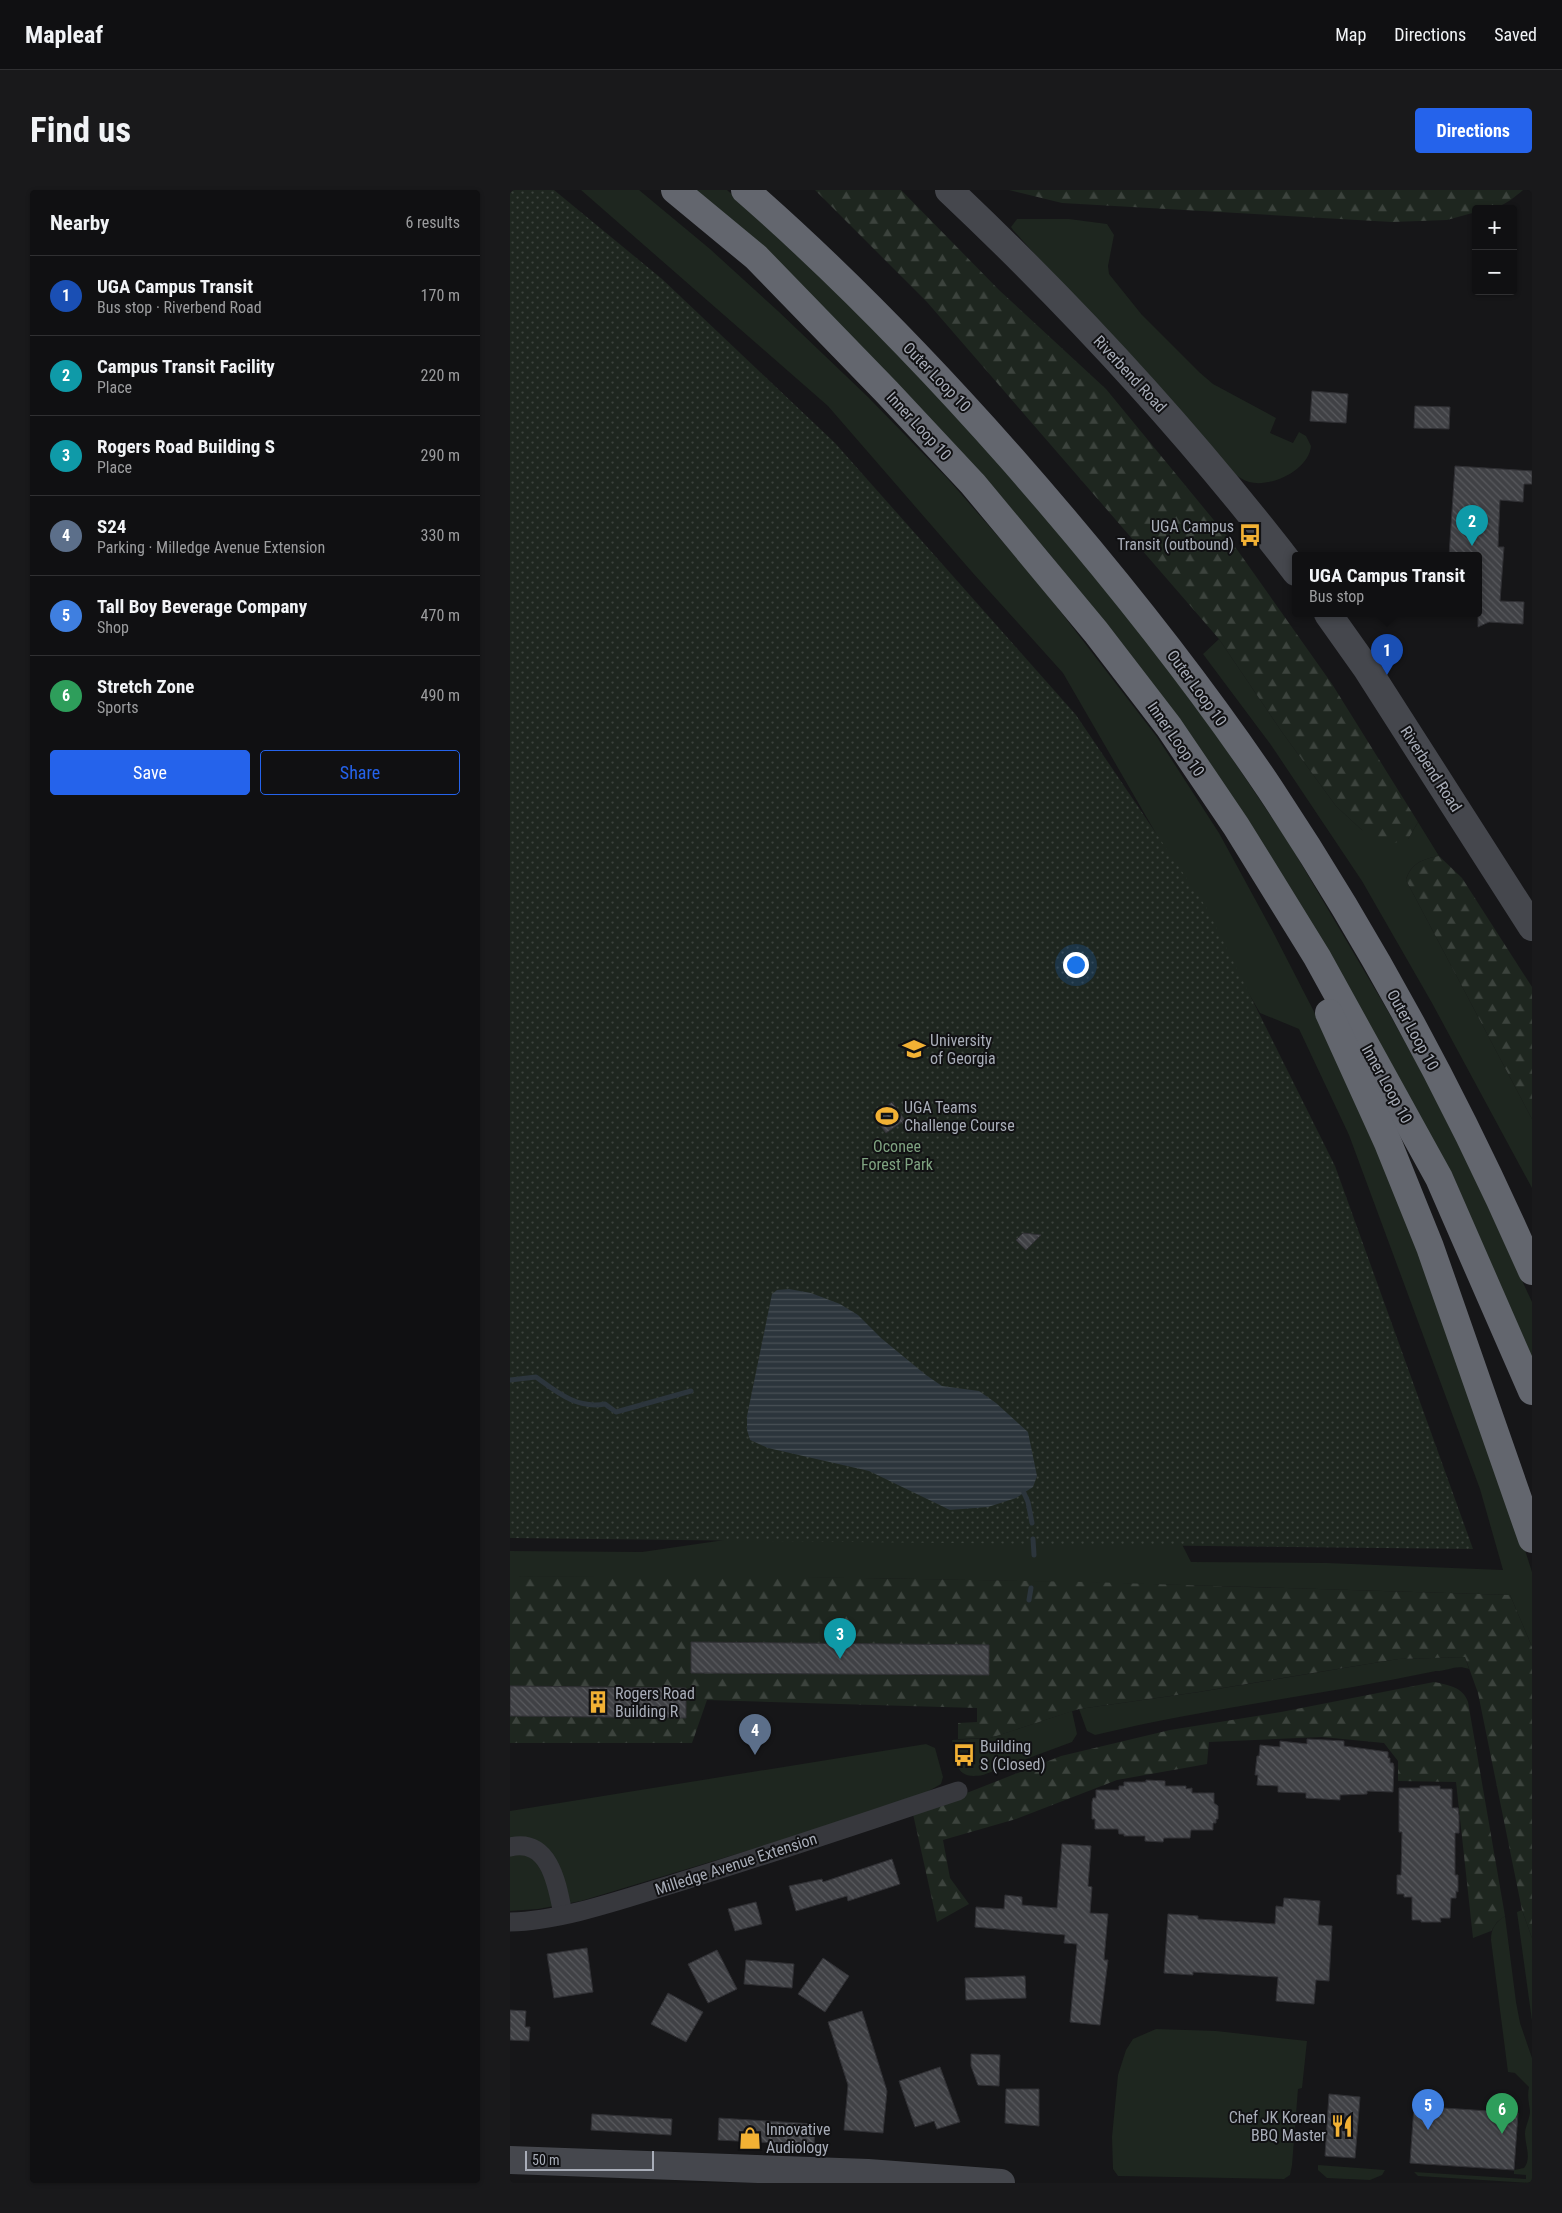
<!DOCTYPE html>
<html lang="en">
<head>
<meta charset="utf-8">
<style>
	body { margin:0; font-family:"Roboto Condensed",sans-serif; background:#19191b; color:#f1f3f6 }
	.controls { position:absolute; right:15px; top:15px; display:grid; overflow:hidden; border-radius:5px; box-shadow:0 1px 4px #0004 }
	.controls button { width:45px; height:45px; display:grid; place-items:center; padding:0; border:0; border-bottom:1px solid #303032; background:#101012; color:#f1f3f6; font:25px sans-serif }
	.scale { position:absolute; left:15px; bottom:12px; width:129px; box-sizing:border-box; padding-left:5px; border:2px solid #a8adb8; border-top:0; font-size:14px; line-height:18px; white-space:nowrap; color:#a8adb8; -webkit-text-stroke:4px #111113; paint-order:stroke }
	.you { position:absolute; left:565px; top:774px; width:18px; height:18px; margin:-12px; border:4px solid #fff; border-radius:50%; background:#1a73e8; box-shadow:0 0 0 8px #1a73e833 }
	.badge { display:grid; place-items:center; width:32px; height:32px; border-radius:50%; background:#2563eb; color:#fff; font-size:16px; font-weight:700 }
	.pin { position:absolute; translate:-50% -41px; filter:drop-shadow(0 1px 2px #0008) }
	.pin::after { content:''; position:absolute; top:26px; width:18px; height:15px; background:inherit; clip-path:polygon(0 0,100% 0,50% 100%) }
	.popup { position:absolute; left:782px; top:362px; width:190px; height:65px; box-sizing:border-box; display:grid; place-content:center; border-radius:5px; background:#101012; filter:drop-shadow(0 1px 4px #0005); font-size:16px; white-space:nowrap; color:#9c9d9f }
	.popup b { font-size:19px; color:#f1f3f6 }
	.popup::after { content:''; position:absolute; left:50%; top:100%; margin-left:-10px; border:10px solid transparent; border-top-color:#101012 }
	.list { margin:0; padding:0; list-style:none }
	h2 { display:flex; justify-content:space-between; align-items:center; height:65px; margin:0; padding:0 20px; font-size:21px }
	h2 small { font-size:16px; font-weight:400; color:#9c9d9f }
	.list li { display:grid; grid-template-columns:32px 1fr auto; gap:15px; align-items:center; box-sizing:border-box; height:80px; padding:0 20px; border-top:1px solid #303032 }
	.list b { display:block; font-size:19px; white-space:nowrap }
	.list p { margin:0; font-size:16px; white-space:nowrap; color:#9c9d9f }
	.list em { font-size:16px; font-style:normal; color:#9c9d9f }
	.actions { display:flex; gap:10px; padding:15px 20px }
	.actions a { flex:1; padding:11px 0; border:1px solid #2563eb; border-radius:5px; text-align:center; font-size:18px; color:#2563eb }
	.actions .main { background:#2563eb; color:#fff }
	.map { position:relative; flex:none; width:1022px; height:1993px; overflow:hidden; border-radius:5px }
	header { display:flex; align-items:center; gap:30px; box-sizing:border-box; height:70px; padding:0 25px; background:#101012; border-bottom:1px solid #303032 }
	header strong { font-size:24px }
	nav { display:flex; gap:28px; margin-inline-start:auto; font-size:18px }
	.intro { display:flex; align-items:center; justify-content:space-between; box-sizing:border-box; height:120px; padding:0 30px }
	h1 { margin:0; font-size:35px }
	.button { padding:12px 22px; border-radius:5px; background:#2563eb; color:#fff; font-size:18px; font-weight:700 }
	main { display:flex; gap:30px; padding:0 30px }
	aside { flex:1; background:#101012; border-radius:5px; box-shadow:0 1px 4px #0004 }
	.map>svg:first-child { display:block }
	.grass { fill:#1e261f }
	.forest { fill:url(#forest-firs) }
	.park { fill:url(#park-dots) }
	.water { fill:url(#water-rules) }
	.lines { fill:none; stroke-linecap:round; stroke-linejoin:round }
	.stream { stroke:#2c353c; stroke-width:5 }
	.building { fill:url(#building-back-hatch); stroke:#303034 }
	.street { stroke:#37383d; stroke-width:19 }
	.secondary { stroke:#45474d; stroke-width:28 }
	.highway { stroke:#63666e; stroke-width:28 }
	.labels { text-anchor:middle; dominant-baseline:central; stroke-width:4; stroke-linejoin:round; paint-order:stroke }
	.street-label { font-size:16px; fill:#a8adb8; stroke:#111113 }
	.poi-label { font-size:16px; fill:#a8adb8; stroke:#111113; text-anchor:start }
	.park-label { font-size:16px; fill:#7fa381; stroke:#111113 }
</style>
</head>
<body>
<header>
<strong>Mapleaf</strong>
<nav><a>Map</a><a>Directions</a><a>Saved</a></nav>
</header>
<div class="intro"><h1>Find us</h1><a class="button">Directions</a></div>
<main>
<aside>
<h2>Nearby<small>6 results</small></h2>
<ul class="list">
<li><span class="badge" style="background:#1a4fb4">1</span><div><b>UGA Campus Transit</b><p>Bus stop · Riverbend Road</p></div><em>170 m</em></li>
<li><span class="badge" style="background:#0f9aa8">2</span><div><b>Campus Transit Facility</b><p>Place</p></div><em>220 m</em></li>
<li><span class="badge" style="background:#0f9aa8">3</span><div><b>Rogers Road Building S</b><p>Place</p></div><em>290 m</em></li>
<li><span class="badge" style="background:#5c6f8a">4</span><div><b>S24</b><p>Parking · Milledge Avenue Extension</p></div><em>330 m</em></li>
<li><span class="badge" style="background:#3f7fe0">5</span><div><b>Tall Boy Beverage Company</b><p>Shop</p></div><em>470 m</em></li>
<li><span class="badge" style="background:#2e9e5b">6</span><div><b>Stretch Zone</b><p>Sports</p></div><em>490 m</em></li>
</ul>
<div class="actions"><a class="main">Save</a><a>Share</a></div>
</aside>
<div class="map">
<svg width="1022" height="1993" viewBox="0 0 1022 1993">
	<defs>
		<pattern id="forest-firs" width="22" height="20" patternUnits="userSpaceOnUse" patternTransform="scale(1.25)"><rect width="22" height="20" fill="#1e261f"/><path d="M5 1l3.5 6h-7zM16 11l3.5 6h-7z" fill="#3c433d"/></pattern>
		<pattern id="park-dots" width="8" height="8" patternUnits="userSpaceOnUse" patternTransform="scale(1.25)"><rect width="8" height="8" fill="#1e261f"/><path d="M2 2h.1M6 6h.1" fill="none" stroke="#3c433d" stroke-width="1.8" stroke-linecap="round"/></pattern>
		<pattern id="water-rules" width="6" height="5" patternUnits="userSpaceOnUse" patternTransform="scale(1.25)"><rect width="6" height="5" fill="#2c353c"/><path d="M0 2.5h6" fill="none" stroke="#485056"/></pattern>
		<pattern id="building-back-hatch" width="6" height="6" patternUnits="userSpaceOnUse" patternTransform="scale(1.25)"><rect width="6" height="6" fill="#404145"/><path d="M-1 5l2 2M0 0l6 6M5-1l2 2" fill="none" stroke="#595a5e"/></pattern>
	</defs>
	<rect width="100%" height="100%" fill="#161618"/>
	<g class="grass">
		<path d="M 71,0 L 129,0 L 200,59 L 268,121 L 358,207 L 438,289 L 527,391 L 647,547 L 709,643 L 763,742 L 815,843 L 874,969 L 999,1310 L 1022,1382 L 1022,1457 L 1000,1405 C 667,1394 333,1384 0,1387 L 0,1361 L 132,1362 L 346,1331 L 547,1109 L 681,1372 L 817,1373 L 993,1380 L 970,1299 L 839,945 L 789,839 L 750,823 L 553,483 L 462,382 L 318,216 Z"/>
		<polygon points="181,0 217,0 284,58 446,222 533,323 632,445 707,546 779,653 879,823 938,930 1022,1112 1022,1171 987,1090 608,450 537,361 432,241"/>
		<path d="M 507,29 L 559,29 L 597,34 L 604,45 L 598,76 L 599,84 L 632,125 L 689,182 L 703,194 L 766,228 L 760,243 L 783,253 L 789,242 L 796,246 L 801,256 C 799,280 761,298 739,292 C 733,290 727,286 722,282 L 503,40 L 501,37 Z"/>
		<path d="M 709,449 L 772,542 L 826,616 L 852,640 L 898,649 L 908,632 L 929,666 C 913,669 901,673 896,690 L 1022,929 L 1022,998 L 922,813 L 852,691 L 761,555 L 693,464 Z"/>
		<path d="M 955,1467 L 959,1479 C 946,1474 939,1481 926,1481 C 813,1505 698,1518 585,1545 L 577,1541 L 569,1519 L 689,1502 L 888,1469 Z"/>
		<path d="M 562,1521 L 567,1544 L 562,1552 L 473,1585 C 444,1590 447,1573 442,1550 L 480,1548 Z"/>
		<polygon points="416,1554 425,1558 433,1587 431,1594 410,1606 323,1635 71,1711 28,1719 0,1721 0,1621"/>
		<polygon points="1012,1720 1022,1748 1022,1831 1007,1722"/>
		<path d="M 995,1726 L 1006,1812 L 1010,1833 L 1022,1868 L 1022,1993 L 908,1986 L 904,1982 L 1016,1989 L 1016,1985 L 1004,1984 L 1004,1980 L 1014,1978 C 1022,1968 1015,1955 1015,1944 C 1015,1936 1020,1929 1020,1921 C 1019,1913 1017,1906 1019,1897 L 1005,1883 L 998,1882 L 981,1750 C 981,1738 985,1733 995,1726 Z"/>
		<polygon points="646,1839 706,1841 797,1851 792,1898 788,1899 782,1975 780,1985 774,1989 608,1986 603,1979 602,1947 608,1885 616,1860 623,1849"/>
		<polygon points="808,1975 875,1980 872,1985 860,1990 817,1988 808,1980"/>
	</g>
	<g class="forest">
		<polygon points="305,0 391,0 489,100 596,199 721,351 822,494 908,632 898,649 881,654 870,653 852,640 826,616 772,542 709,449 417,112"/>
		<path d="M 499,0 L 1013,0 C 996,15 988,19 966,19 L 966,22 L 937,30 L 882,32 L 552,13 Z"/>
		<path d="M 929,666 L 952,688 L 1022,797 L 1022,929 L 896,690 C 901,673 913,669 929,666 Z"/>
		<polygon points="185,1385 578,1392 1000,1405 1022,1457 1022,1748 1012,1720 968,1503 955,1467 888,1469 688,1502 569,1519 480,1548 448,1549 448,1533 467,1532 467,1518 197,1510 182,1553 0,1553 0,1387"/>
		<path d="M 924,1492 C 938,1495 953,1497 958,1512 L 995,1726 L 987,1732 L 981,1741 L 963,1748 L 946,1592 L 888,1591 L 888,1571 L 874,1553 L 812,1547 L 699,1552 L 697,1574 L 607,1590 L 506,1629 L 433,1650 L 440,1688 L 459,1714 L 427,1732 L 403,1624 L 551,1566 L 660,1540 L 771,1522 Z"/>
	</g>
	<polygon class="park" points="0,0 44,0 152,89 325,253 566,525 696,717 825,976 963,1359 0,1348"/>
	<polygon class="water" points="279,1099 301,1103 330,1114 348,1125 371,1148 416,1185 432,1196 469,1201 486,1213 518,1242 527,1286 523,1297 506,1308 478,1317 440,1320 359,1281 258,1258 240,1250 237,1240 237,1226 262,1104 267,1100"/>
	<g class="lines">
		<g class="stream">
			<path d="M 0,1190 L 26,1187 C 48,1203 67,1219 95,1214 L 106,1222 L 181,1201"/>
			<polyline points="514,1303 518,1312 522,1333"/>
			<polyline points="523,1349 524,1365"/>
			<polyline points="519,1410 521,1398"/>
		</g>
	</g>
	<g class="building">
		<polygon points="802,201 838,204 836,233 800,231"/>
		<polygon points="905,216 940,217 939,239 904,238"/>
		<polygon points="945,276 1022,281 1022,294 1014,294 1013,312 990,310 988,357 994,357 990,411 1014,412 1013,434 979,432 968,437 968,366 939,366"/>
		<polygon points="382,912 395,930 376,943 363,926"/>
		<polygon points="513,1043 531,1045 516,1060 506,1050"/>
		<polygon points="181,1452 479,1455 479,1485 181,1483"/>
		<polygon points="0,1496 176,1498 176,1528 0,1526"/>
		<polygon points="797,1549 834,1551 834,1556 878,1562 878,1568 880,1568 880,1573 883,1573 884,1577 883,1602 857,1601 857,1604 830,1605 830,1610 796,1608 796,1603 768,1602 768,1596 747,1595 748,1585 745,1585 747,1566 749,1566 750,1555 770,1557 770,1551 797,1554"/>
		<polygon points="636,1590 655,1591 655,1596 676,1596 676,1599 682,1598 682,1603 704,1603 704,1613 708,1616 708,1629 706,1629 706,1633 703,1633 703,1640 681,1640 680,1648 654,1648 653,1652 635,1651 635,1646 614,1646 614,1644 609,1644 608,1639 585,1639 585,1629 582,1629 582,1612 583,1608 586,1608 586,1600 609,1600 609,1596 614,1596 614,1592 636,1592"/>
		<polygon points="910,1596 930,1596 930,1599 942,1599 942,1618 948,1618 949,1626 949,1643 945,1643 945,1685 948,1685 948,1702 946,1701 946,1708 941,1708 940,1728 930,1728 931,1732 911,1732 911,1730 902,1730 902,1707 894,1707 894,1704 887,1704 887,1685 891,1685 892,1642 889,1642 889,1598 910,1598"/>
		<polygon points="552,1654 581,1656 578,1696 582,1697 580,1723 598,1724 594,1770 598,1770 590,1835 560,1832 567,1754 554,1753 555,1745 465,1737 466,1717 494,1719 495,1705 512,1707 512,1715 547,1718"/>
		<polygon points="382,1669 390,1694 338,1711 337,1706 286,1721 279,1696 312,1689 313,1692"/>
		<polygon points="774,1708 810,1711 808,1735 822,1736 819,1791 806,1790 804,1814 766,1811 768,1787 683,1782 683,1785 654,1783 658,1724 688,1726 688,1729 765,1734 766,1716 773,1717"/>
		<polygon points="246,1712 252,1734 225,1741 218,1719"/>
		<polygon points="77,1758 83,1802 44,1808 37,1764"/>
		<polygon points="207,1760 227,1799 198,1813 178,1774"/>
		<polygon points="313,1768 339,1786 315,1822 288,1804"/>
		<polygon points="236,1770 284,1774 282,1798 234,1794"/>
		<polygon points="515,1786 516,1808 456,1810 455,1788"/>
		<polygon points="158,1803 193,1822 176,1852 141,1834"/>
		<polygon points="0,1820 16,1821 15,1837 20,1837 19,1851 0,1850"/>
		<polygon points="352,1821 377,1901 373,1943 334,1940 338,1895 318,1832"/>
		<polygon points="461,1864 490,1865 489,1896 468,1895 461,1876"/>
		<polygon points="430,1877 450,1932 427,1939 424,1931 405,1937 389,1891"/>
		<polygon points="496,1899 529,1899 529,1936 495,1933"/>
		<polygon points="819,1904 850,1907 845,1968 815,1966"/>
		<polygon points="904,1916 1008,1923 1004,1980 900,1973"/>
		<polygon points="82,1924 162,1929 161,1945 81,1940"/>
		<polygon points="209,1928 305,1934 304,1955 208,1950"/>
	</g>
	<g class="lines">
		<g class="street">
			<path d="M 0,1657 C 40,1648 47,1694 53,1724"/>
			<path d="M 0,1732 C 52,1731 116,1708 166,1693 C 261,1664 354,1632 448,1601"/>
		</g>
		<g class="secondary">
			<path d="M 439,0 C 564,118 681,245 786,382"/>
			<polyline points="818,424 857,479 1022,737"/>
			<polyline points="0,1970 358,1983 491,1993"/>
		</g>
		<g class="highway">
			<polyline points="165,0 246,67 377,202 463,294 586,442 659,537 726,636 807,767 929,988 1022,1201"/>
			<path d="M 235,0 C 330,83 418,174 502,269 C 594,374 682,483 760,599 C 861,751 949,914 1022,1081"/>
			<polyline points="819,823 878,953 920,1057 1022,1349"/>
		</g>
	</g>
	<defs>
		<symbol id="bus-bare" viewBox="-9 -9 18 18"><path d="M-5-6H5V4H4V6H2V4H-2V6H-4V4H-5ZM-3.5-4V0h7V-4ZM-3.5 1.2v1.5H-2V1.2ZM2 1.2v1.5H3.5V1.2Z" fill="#f2b134" stroke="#111113" stroke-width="2.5" paint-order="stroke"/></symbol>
		<symbol id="university-bare" viewBox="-9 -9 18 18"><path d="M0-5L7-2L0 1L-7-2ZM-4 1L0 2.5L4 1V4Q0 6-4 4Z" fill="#f2b134" stroke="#111113" stroke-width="2.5" paint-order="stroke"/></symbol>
		<symbol id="stadium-bare" viewBox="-9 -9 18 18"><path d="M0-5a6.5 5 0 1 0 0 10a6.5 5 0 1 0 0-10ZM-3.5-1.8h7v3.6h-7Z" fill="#f2b134" stroke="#111113" stroke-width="2.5" paint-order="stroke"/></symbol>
		<symbol id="building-bare" viewBox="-9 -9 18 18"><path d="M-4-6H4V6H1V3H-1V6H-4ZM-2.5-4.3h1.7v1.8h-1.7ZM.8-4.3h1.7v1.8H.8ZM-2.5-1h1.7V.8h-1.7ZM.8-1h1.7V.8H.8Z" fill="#f2b134" stroke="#111113" stroke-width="2.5" paint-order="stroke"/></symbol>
		<symbol id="restaurant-bare" viewBox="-9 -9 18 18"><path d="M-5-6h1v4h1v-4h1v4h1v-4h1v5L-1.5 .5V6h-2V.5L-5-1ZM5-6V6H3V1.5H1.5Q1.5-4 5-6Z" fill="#f2b134" stroke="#111113" stroke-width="2.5" paint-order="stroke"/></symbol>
		<symbol id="shop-bare" viewBox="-9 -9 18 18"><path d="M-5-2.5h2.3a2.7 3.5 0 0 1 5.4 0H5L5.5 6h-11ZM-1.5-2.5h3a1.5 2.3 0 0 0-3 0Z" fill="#f2b134" stroke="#111113" stroke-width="2.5" paint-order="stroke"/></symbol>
	</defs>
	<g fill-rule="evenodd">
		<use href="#bus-bare" x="724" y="329" width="32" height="32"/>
		<use href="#university-bare" x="388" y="843" width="32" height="32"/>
		<use href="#stadium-bare" x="361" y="910" width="32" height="32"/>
		<use href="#building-bare" x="72" y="1496" width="32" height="32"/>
		<use href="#bus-bare" x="438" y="1549" width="32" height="32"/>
		<use href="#restaurant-bare" x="816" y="1920" width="32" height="32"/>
		<use href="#shop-bare" x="224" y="1932" width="32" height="32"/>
	</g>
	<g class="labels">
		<g class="street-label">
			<text transform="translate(620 184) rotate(47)">Riverbend Road</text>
			<text transform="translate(427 187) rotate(46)">Outer Loop 10</text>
			<text transform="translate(409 236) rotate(47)">Inner Loop 10</text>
			<text transform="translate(687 498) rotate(54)">Outer Loop 10</text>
			<text transform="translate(666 549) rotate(55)">Inner Loop 10</text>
			<text transform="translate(921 579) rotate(57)">Riverbend Road</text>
			<text transform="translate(903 840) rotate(61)">Outer Loop 10</text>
			<text transform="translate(877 894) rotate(61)">Inner Loop 10</text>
			<text transform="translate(226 1674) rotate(-18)">Milledge Avenue Extension</text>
		</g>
		<g class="poi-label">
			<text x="724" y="336" text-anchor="end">UGA Campus<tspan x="724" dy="18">Transit (outbound)</tspan></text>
			<text x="420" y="850">University<tspan x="420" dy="18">of Georgia</tspan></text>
			<text x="394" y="917">UGA Teams<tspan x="394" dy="18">Challenge Course</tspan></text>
			<text x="105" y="1503">Rogers Road<tspan x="105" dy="18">Building R</tspan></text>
			<text x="470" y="1556">Building<tspan x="470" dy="18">S (Closed)</tspan></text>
			<text x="816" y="1927" text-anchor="end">Chef JK Korean<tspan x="816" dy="18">BBQ Master</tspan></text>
			<text x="256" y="1939">Innovative<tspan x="256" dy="18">Audiology</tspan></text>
		</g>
		<g class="park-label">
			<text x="387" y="956">Oconee<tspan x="387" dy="18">Forest Park</tspan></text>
		</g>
	</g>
</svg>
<div class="controls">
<button>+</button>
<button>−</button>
</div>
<div class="scale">50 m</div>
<div class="you"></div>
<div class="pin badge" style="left:877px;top:485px;background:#1a4fb4">1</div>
<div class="popup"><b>UGA Campus Transit</b>Bus stop</div>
<div class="pin badge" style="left:962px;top:356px;background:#0f9aa8">2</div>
<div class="pin badge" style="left:330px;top:1469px;background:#0f9aa8">3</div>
<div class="pin badge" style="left:245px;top:1565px;background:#5c6f8a">4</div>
<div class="pin badge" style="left:918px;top:1940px;background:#3f7fe0">5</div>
<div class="pin badge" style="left:992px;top:1944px;background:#2e9e5b">6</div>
</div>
</main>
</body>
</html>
